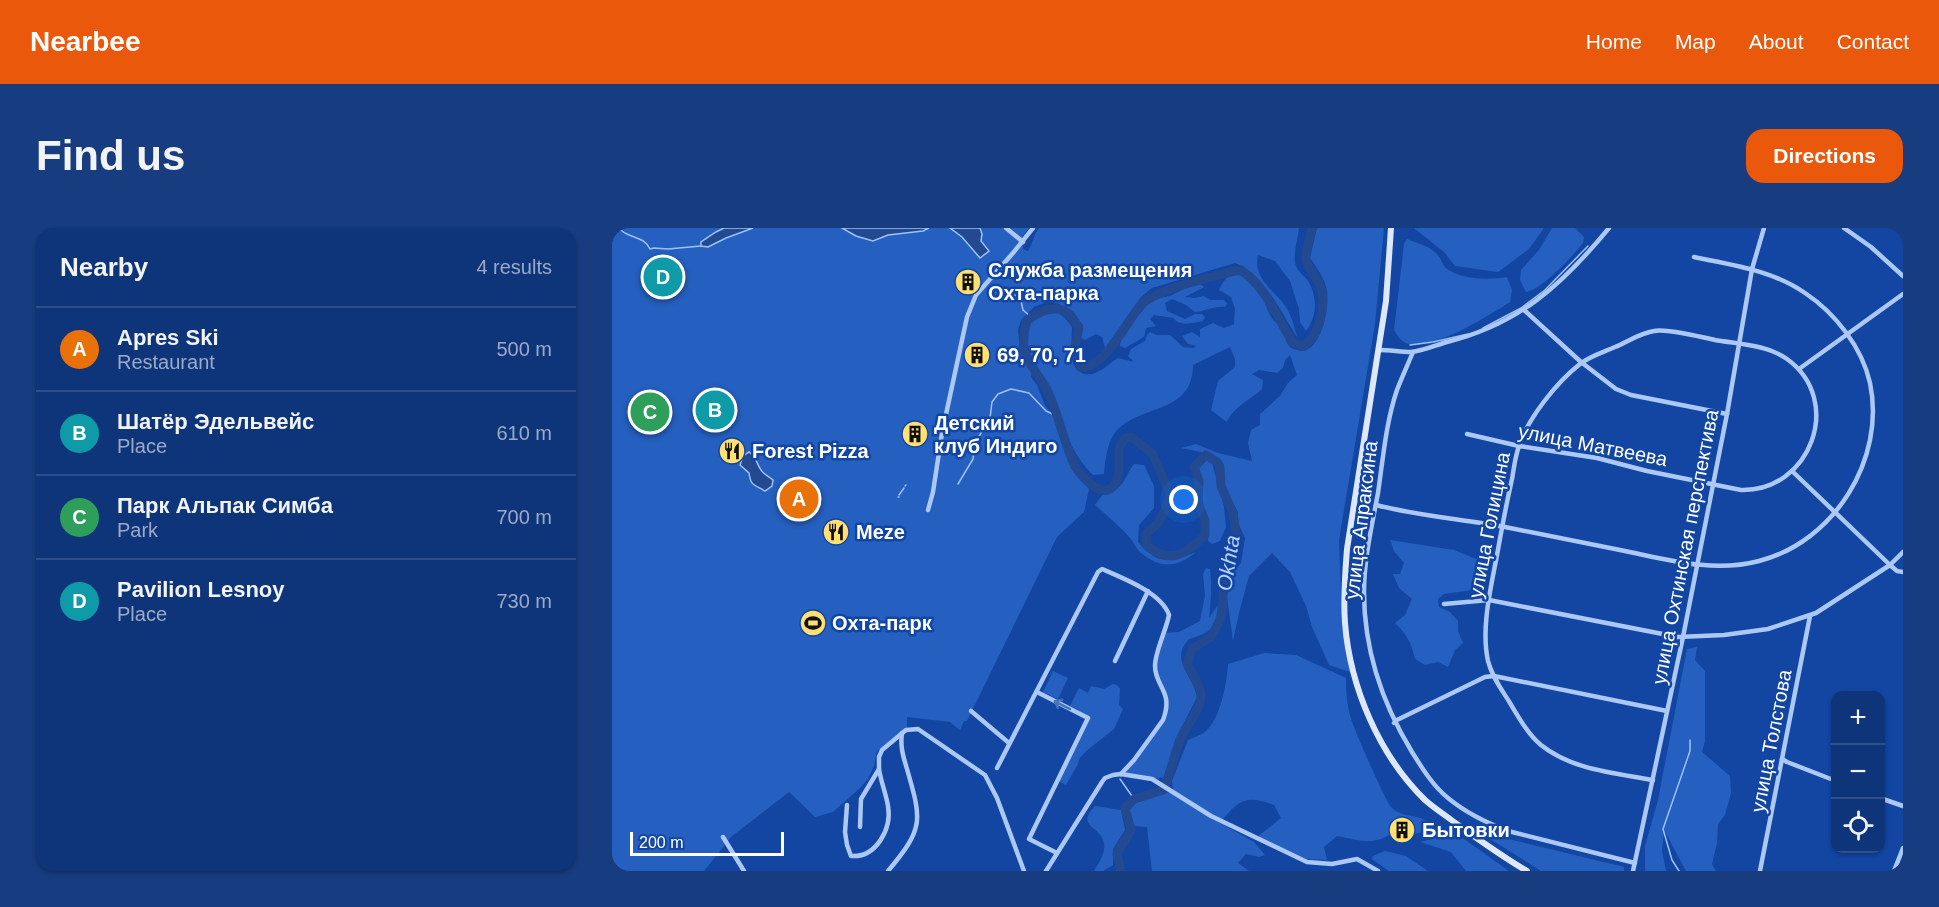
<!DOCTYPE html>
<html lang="en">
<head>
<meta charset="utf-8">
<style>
	body { margin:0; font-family:Helvetica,sans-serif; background:#173c7f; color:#f1f3f6 }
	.controls { position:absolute; right:18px; bottom:18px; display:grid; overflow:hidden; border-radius:12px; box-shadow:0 2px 4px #0004 }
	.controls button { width:54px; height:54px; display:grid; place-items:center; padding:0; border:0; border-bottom:2px solid #2e4f8b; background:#0e347a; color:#f1f3f6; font:30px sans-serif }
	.scale { position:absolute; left:18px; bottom:15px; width:154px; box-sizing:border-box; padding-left:6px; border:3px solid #fff; border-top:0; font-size:16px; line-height:21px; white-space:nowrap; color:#fff; -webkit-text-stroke:4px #1246a2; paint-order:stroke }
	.you { position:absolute; left:572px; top:272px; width:21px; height:21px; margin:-15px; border:4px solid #fff; border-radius:50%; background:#1a73e8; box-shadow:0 0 0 9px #1a73e833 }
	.badge { display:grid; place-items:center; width:39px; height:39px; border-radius:50%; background:#ea580c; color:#fff; font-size:20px; font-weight:700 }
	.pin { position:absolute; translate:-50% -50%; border:3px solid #fff; box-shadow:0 2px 6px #0006 }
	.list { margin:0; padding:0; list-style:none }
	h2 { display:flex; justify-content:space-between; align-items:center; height:78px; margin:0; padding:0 24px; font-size:26px }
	h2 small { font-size:20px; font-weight:400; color:#9baac7 }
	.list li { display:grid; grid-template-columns:39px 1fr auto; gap:18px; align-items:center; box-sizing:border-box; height:84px; padding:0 24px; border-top:2px solid #2e4f8b }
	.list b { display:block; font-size:22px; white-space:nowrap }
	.list p { margin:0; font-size:20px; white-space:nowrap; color:#9baac7 }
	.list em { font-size:20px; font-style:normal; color:#9baac7 }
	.icon { flex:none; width:33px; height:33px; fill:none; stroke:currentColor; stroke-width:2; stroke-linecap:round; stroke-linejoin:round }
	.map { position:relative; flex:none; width:1291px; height:643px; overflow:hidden; border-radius:18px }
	header { display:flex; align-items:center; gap:36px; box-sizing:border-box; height:84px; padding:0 30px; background:#ea580c; color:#fff }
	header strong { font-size:28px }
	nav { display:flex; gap:33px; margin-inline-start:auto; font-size:21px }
	.intro { display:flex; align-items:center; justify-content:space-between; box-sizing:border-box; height:144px; padding:0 36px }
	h1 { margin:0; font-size:42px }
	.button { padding:15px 27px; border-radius:18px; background:#ea580c; color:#fff; font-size:21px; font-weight:700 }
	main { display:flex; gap:36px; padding:0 36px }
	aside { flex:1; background:#0e347a; border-radius:18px; box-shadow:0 2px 4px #0004 }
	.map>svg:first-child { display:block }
	.green { fill:#2560c0 }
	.water { fill:#234a90; stroke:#9ec1f8; stroke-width:1.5 }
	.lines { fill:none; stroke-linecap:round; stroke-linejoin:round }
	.stream { stroke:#9ec1f8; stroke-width:1.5 }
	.river { stroke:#234a90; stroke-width:9 }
	.street { stroke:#acc8f5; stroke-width:4.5 }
	.secondary { stroke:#dde8fd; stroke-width:6 }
	.oneway { stroke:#4874bf }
	.labels { text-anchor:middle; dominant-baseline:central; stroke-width:5; stroke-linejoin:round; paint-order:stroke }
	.poi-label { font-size:20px; font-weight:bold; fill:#fff; stroke:#1246a2; text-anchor:start }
	.street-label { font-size:20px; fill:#fff; stroke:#1246a2 }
	.water-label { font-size:21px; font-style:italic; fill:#b9d2fb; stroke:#1246a2 }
</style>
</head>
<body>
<header>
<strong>Nearbee</strong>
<nav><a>Home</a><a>Map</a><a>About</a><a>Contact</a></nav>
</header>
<div class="intro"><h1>Find us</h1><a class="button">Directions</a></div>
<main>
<aside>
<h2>Nearby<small>4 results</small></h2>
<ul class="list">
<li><span class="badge" style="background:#e8710a">A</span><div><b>Apres Ski</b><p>Restaurant</p></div><em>500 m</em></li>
<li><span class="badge" style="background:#0f9aa8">B</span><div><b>Шатёр Эдельвейс</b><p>Place</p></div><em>610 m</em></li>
<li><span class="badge" style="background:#2e9e5b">C</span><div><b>Парк Альпак Симба</b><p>Park</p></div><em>700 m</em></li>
<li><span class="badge" style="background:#0f9aa8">D</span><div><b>Pavilion Lesnoy</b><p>Place</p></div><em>730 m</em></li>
</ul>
</aside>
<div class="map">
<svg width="1291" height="643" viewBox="0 0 1291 643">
	<rect width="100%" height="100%" fill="#1246a2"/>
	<g class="green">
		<path d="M 0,0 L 417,0 L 410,9 L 411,21 L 416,23 C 421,15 421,8 427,0 L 687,0 C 686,12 680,27 684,38 C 687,45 693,48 696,53 C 706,69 705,89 694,103 L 688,94 L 687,81 L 678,53 L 663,33 L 646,27 C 641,49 658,59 671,75 C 679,85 682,97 685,109 C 670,86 651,44 623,35 L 540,60 L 529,69 L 493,120 L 490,109 L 484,106 L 473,112 L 468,110 L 470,98 L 461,84 L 447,76 L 437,73 L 422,79 L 409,92 L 406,102 L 408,122 L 420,142 L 419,149 L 425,157 L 433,177 L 440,186 L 448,205 L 459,240 L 477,261 L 472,284 L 445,309 L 355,493 L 352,493 L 348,502 L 338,494 L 295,489 L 295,499 L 294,501 L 265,523 L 262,538 L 256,551 L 249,559 L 221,584 L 203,589 L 177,564 L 119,609 L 92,643 L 0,643 Z"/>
		<path d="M 705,0 L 772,0 L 763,96 L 727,312 L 730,397 L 738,444 L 717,437 L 700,399 L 694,378 L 678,344 L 660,325 L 637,348 L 627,385 L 621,413 L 615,369 L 617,349 L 629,335 L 633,310 L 626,295 L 626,284 L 611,257 L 610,238 L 594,225 L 569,220 L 584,216 L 606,225 L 640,233 L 636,215 L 639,202 L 648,197 L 648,186 L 668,168 L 676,155 L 685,147 L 678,127 L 673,132 L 671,140 L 665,145 L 647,142 L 640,146 L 651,152 L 650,161 C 637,173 622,178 615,194 L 599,182 L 606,153 L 623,139 L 623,131 L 618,119 L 581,137 C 581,188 525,175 502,206 C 495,216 493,233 492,246 L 481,247 C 464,231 454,208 447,186 C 444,179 443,171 440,164 C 430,146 408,122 416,100 C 419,89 432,85 442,82 L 453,90 L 460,99 C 460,113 455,150 480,146 C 489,144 498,135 506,130 L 522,134 L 516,128 L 519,121 L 533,113 L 535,107 L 538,104 L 545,107 L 558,107 L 571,119 L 581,120 L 585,118 L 576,116 L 570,108 L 580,104 L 588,109 L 588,101 L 601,95 L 612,100 L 622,96 L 623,81 L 619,69 L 607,62 C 611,54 615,45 626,47 C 648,51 651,76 661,92 C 663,94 666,96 668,98 C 672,104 673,114 678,119 C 680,121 687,123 691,123 C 710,121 717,79 715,63 C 713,51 705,40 698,30 Z"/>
		<polygon points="802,0 932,0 917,21 886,44 843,38 833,25"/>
		<path d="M 940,0 L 963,0 L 972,9 L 971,15 C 962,27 928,63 914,64 L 908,52 L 909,42 L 927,22 Z"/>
		<path d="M 795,11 C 805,15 817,18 825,26 C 829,30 831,38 835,41 C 850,52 878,52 895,49 L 900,62 L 898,74 C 874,89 828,119 799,116 C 791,116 786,109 782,102 L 792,16 Z"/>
		<path d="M 588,56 L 592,59 L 573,69 L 583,70 L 592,68 L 598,72 L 612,72 L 615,76 L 613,79 C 601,78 594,83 583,84 L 574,77 L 560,71 L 553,75 L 555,83 L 573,91 L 583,86 L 590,86 L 593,89 L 591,93 C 580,95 569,99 561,90 L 542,87 L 538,91 L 544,98 L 534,100 L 532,109 L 513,120 L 508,118 L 509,109 L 536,76 L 543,71 L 558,68 L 576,59 Z"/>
		<path d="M 593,230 L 600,235 L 612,279 L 614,299 L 608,313 L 600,316 L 596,313 C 597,299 593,288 591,274 C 589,262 590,251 587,239 Z"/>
		<path d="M 522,236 L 532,237 L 542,258 L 542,280 L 527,297 L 526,314 C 545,337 558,335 584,324 C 565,340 549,341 529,325 C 524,321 522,314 518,310 C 508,298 494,287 483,277 L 491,266 C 513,262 510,252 522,236 Z"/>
		<path d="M 778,312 L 842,322 L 869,333 L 863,358 L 861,362 L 832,366 L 826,371 L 827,379 L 838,384 L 846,393 L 846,403 L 851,415 L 843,422 L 836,439 L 826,434 L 813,437 L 803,431 C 799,415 795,406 783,395 L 793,387 L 800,371 L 787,360 L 781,346 L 788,346 L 792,335 L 782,323 Z"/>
		<path d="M 594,340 L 598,341 C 600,358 599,373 597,390 L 606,377 C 604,400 599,405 577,411 C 557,433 581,446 585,469 L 563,512 L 553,551 L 548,549 L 547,551 L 544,550 L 543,552 L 509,546 L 551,492 L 554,467 L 543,437 L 552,405 L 567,404 L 588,393 L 593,368 L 591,346 Z"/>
		<polygon points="1085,419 1083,432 1093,443 1093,513 1090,524 1118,548 1119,565 1113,587 1106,596 1105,615 1100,636 1104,643 1074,643 1052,602 1050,623 1054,643 1033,643 1033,618 1046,572 1075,421"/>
		<path d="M 652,425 L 684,427 L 734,450 C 734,464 735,478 739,491 C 743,503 774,575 780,580 C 795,592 806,584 822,598 L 821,601 L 803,606 L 799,604 L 792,592 L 780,592 L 782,604 C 760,619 749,612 725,608 L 712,619 L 715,632 L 694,631 L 645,609 L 669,590 L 662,577 C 634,566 626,572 608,595 L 642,614 L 653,627 L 647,629 L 634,626 L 626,635 L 637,643 L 540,643 L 535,599 L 522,598 L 517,583 L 524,575 L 561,563 L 560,553 L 576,512 C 582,509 589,507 594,503 C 608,491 615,455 616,436 Z"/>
		<polygon points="441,443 456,450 446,471 431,464"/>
		<polygon points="501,456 505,457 508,461 507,477 511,481 502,501 473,524 467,531 466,536 454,557 446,553 476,490 466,485 467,482 458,478 467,460 476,465 479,458 492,461"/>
		<path d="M 483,578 L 509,582 L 513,602 L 501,621 L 501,637 L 491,643 L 482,643 C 487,635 494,624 492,615 C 489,598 463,599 483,578 Z"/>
		<polygon points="838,601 897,643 854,643 839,624 808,614 824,610"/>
		<polygon points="867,604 1012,639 1012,643 929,643"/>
		<polygon points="773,623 794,628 816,643 777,643 760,631 761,628"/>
	</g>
	<g class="water">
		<polygon points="112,0 141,0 114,10 96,19 89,18 89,14 104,4"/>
		<polygon points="230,0 317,0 311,3 276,7 261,13 244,8"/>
		<polygon points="338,0 368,0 370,6 369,13 377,23 368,30 350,9"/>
		<path d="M 137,224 C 145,229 144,235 149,242 C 151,246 158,249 161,252 L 160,258 L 153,263 C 141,256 139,258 137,245 L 128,237 L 131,228 Z"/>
	</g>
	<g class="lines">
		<g class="stream">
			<path d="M 6,0 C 9,2 12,5 15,6 C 25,11 32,10 38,21 L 42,20 L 56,21 L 89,18"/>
			<polyline points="393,64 399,67 408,68 411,82 419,89"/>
			<polyline points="871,100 909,80 933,62 976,18"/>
			<polyline points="798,117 821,114 856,106"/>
			<polyline points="346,256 361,231 363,215 378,190 380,174 386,166 399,161 417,165 434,183 445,188"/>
			<polyline points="293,258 294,257"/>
			<polyline points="287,267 292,260"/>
			<polyline points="286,269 287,269"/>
			<polyline points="508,551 522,571"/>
			<polyline points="505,643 508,642"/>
			<polyline points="1067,643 1060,632 1051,601 1078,523 1078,512"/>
		</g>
		<path class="river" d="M 509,643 L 505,626 L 519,602 L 513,580 L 522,571 L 551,562 C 560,543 562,522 572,504 C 578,493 590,479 589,466 C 587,455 580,445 575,436 L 580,421 L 599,409 L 610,388 L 611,366 L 625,311 L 621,285 L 609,258 L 608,239 L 605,234 L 594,227 L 582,239 L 587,253 L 586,274 L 593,293 L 593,307 C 584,317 567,332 552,327 C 546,326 540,321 535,318 L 534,306 L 546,295 L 553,282 L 558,266 L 540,225 L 519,209 L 514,210 C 511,213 508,217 507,222 C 506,233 511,253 498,261 C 487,268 468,247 463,238 C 452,216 447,187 436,164 C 430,151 414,134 412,120 C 411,111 412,102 415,93 C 426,83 446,75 458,87 C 462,91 464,96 467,99 L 462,126 L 468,139 C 493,141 514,95 528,78 C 543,61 595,51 618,44 L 629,42 C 654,60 665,89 681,115 L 691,118 C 708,108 715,76 708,58 C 705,49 696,41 694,32 C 693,26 698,6 701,0"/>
		<g class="street">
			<polyline points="394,0 411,14"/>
			<polyline points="1232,0 1259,19 1291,48"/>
			<polyline points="912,82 969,134 1004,161 1019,167 1115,186"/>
			<path d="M 767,122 C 778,122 789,124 799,124 C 811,123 824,117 835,114 C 907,96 950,57 997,0"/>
			<path d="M 801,124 C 796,136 790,149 785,162 C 774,194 771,231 766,265 C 760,297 752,331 752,364 C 752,422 770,475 800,524 C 810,540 821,558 836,570 C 854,585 875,595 896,603 L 1023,635"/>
			<polyline points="1187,141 1291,66"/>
			<path d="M 855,206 L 907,218 L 985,230 L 1035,243 L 1129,262 C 1198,264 1233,173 1175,131 C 1156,117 1126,116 1103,112 C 1088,109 1055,100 1042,103 C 1028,105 1015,114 1003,119 C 992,124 978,128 968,136 C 945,154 916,190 907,218 C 903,229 902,240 900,251 C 895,273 891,294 887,316 C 881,352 868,397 876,433 C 880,449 890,462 898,475 C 907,490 916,506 929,517 C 960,542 1003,545 1041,552"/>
			<polyline points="1180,243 1278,337 1285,343 1291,344"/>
			<path d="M 764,277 C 806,288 850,291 893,299 C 933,307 973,315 1013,323 C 1057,332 1102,345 1147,333 C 1222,314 1274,231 1258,155 C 1250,119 1223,85 1193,65 C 1160,42 1120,37 1082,29"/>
			<polyline points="316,282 321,264 330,205 355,89 364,67 401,25 421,0"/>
			<polyline points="832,376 877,372 1066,409 1112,407 1156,401 1204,385 1278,337 1291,324"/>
			<polyline points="503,433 536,363"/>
			<polyline points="425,464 476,490 417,611 445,625"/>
			<polyline points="359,483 397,515"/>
			<polyline points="782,495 785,492 873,449 882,448 1055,483"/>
			<polyline points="1170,531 1175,534 1224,553"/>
			<path d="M 385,540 L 486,344 L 490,341 C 511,350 550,365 557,387 C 554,403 543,423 543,438 C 543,459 562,463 551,492 L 522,532 L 509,546"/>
			<polyline points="1268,570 1291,578"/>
			<path d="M 235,577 L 233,604 L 235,617 L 239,628 C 264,630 280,601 276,578 C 274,566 269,554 267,541"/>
			<polyline points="248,599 249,571 267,541 267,529 270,522 294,502 306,501 373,547 385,570 412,643"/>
			<polyline points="111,609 132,643"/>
			<path d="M 276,643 C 312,600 310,593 295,541 C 291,528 288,518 290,505"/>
			<polyline points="434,643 490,554 493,550 501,547 509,546 540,551 599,588 695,634 720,636 745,631 766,643"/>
			<polyline points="1021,643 1071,409 1115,186 1140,41 1152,0"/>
			<polyline points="1148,643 1198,388"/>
			<polyline points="1282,643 1291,620"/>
		</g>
		<path class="secondary" d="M 779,0 L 774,73 L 735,321 C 733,346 731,370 733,395 C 738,459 767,527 813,572 C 822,580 833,587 842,594 C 866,611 889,628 915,643"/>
	</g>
	<defs><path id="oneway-shaft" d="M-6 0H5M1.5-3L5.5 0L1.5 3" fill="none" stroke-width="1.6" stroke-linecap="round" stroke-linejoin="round" transform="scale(1.5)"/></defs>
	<use class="oneway" href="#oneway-shaft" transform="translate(450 477) rotate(-153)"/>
	<defs>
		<symbol id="building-disc" viewBox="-11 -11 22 22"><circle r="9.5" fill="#ffe070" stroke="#1246a2"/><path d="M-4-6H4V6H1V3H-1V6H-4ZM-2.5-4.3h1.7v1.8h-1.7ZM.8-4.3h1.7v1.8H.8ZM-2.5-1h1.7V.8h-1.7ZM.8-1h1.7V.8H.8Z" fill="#111"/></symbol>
		<symbol id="restaurant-disc" viewBox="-11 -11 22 22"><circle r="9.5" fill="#ffe070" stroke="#1246a2"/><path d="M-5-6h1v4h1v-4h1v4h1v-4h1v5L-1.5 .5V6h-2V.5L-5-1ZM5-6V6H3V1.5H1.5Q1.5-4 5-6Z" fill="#111"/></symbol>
		<symbol id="stadium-disc" viewBox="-11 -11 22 22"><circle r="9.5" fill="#ffe070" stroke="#1246a2"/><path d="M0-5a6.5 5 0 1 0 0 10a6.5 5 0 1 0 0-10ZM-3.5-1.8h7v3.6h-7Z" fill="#111"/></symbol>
	</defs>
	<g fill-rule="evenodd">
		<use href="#building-disc" x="341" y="39" width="30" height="30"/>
		<use href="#building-disc" x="350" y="112" width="30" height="30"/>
		<use href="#building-disc" x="288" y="191" width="30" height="30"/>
		<use href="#restaurant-disc" x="105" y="208" width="30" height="30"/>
		<use href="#restaurant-disc" x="209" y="289" width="30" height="30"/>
		<use href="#stadium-disc" x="186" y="380" width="30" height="30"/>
		<use href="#building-disc" x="775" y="587" width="30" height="30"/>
	</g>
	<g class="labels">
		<g class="poi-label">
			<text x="376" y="42">Служба размещения<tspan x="376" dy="23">Охта-парка</tspan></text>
			<text x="385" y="127">69, 70, 71</text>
			<text x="322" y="195">Детский<tspan x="322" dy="23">клуб Индиго</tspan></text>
			<text x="140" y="223">Forest Pizza</text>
			<text x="244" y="304">Meze</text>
			<text x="220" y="395">Охта-парк</text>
			<text x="810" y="602">Бытовки</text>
		</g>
		<g class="street-label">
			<text transform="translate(981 217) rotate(11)">улица Матвеева</text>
			<text transform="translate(749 292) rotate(-83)">улица Апраксина</text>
			<text transform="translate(877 297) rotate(-79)">улица Голицина</text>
			<text transform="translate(1073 319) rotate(-79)">улица Охтинская перспектива</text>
			<text transform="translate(1159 513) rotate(-79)">улица Толстова</text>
		</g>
		<g class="water-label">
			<text transform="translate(616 335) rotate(-81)">Okhta</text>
		</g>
	</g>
</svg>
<div class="controls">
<button>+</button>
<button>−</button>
<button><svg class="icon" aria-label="locate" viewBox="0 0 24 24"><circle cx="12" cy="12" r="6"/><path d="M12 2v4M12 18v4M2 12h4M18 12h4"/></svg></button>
</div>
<div class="scale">200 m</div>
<div class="you"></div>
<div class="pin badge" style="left:187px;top:271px;background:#e8710a">A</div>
<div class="pin badge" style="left:103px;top:182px;background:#0f9aa8">B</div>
<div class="pin badge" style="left:38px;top:184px;background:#2e9e5b">C</div>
<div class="pin badge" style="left:51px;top:49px;background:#0f9aa8">D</div>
</div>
</main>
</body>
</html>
